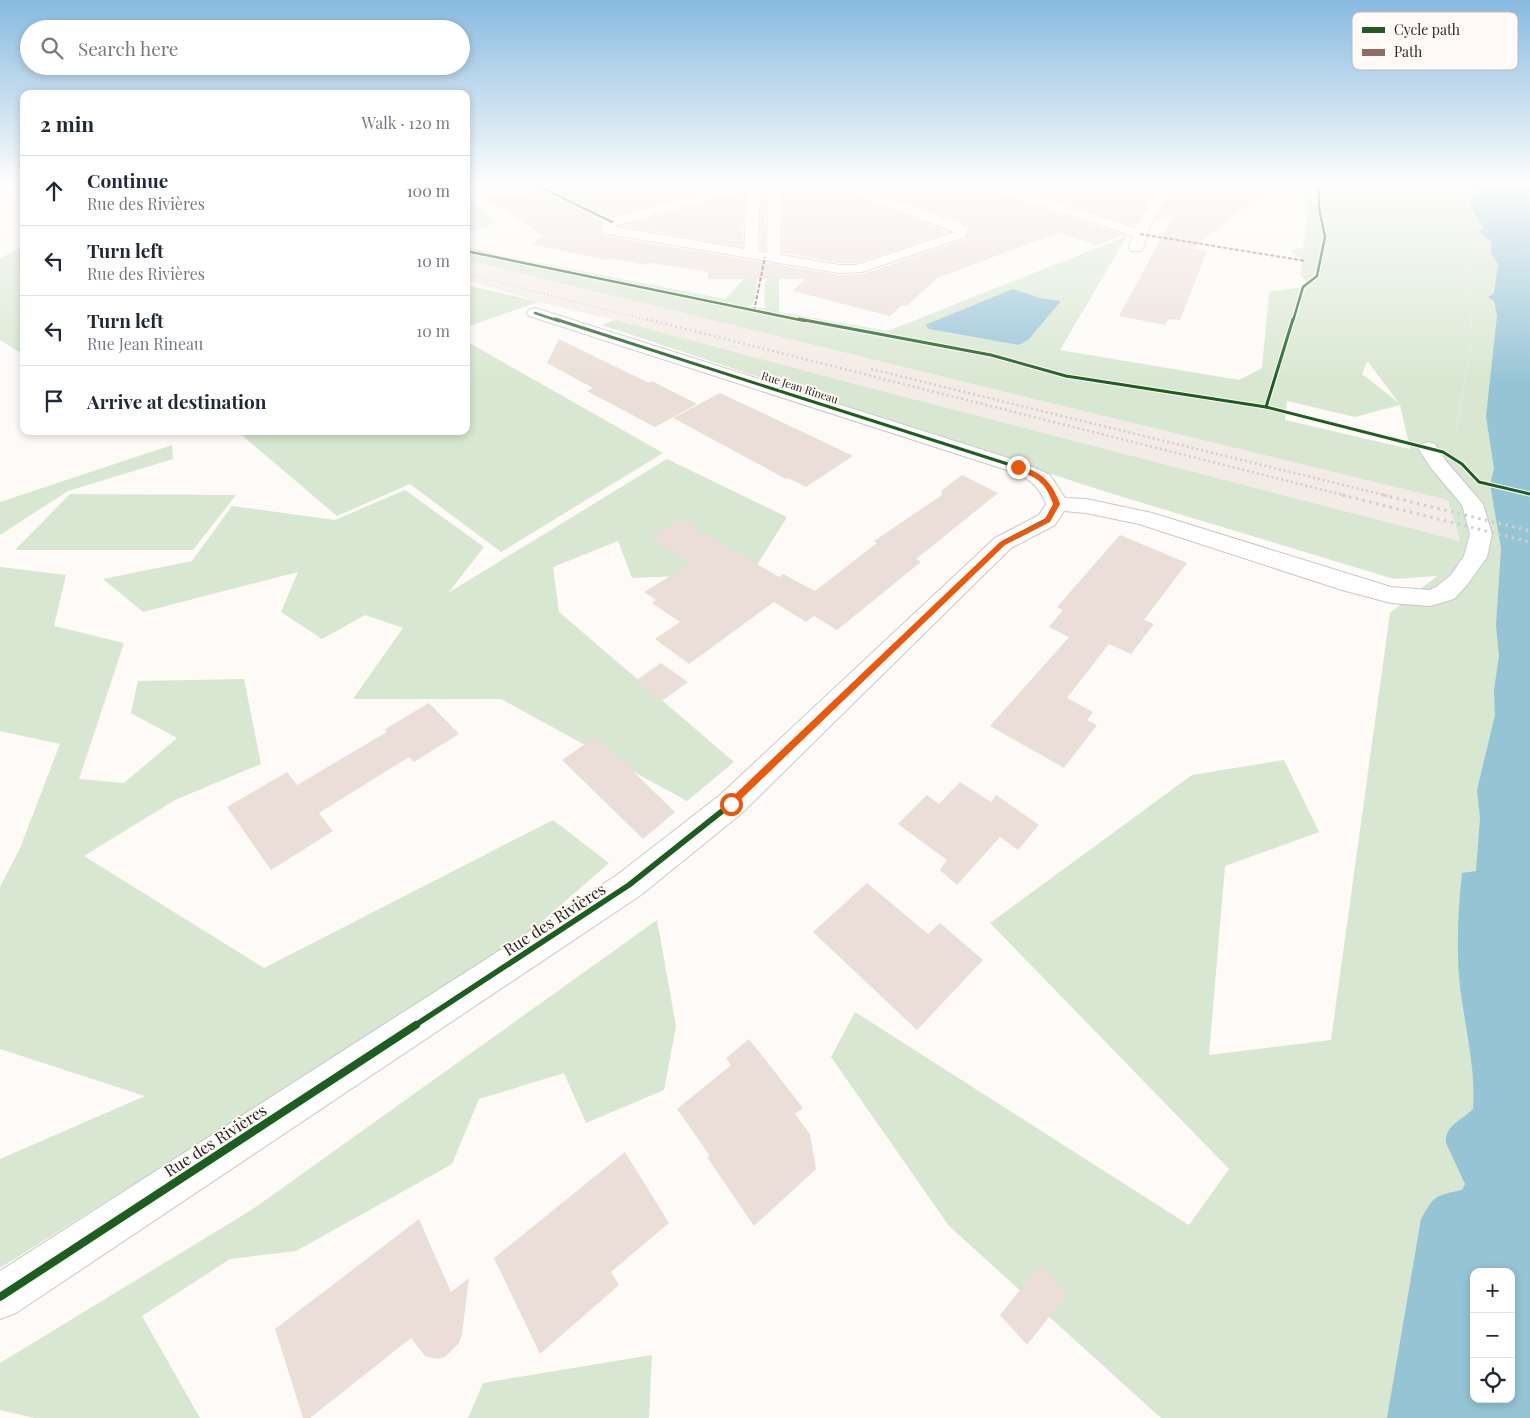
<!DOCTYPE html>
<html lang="en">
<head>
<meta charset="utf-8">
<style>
	body { margin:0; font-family:"Playfair Display",serif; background:#f6f6f7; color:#1f2937 }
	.controls { position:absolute; right:15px; bottom:15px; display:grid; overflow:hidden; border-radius:10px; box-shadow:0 2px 8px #0003 }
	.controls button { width:45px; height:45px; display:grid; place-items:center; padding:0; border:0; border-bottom:1px solid #e0e1e3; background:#fff; color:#1f2937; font:25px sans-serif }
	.stop { position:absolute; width:15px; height:15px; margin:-11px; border:4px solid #ea580c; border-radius:50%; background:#fff }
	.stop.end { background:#ea580c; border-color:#fff; box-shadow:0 1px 5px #0008 }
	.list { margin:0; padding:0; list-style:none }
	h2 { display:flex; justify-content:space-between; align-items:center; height:65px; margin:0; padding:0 20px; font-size:21px }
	h2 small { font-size:16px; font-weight:400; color:#747a83 }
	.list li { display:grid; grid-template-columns:32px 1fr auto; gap:15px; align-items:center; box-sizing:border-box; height:70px; padding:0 20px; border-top:1px solid #e0e1e3 }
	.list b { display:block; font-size:19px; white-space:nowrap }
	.list p { margin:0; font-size:16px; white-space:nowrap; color:#747a83 }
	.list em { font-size:16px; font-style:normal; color:#747a83 }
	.icon { flex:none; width:28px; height:28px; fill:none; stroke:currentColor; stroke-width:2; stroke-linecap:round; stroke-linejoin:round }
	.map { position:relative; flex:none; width:1530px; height:1418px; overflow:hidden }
	.search { position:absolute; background:#fff; box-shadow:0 2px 8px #0003; left:20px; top:20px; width:450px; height:55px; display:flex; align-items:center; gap:12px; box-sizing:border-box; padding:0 18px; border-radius:28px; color:#747a83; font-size:19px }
	.panel { position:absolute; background:#fff; box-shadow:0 2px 8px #0003; left:20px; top:90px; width:450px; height:345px; border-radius:10px }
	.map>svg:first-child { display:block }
	.built { fill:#f3ebe5 }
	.green { fill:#d8e7d1; fill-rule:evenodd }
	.water { fill:#95c4d5; fill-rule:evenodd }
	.building { fill:#ebded8 }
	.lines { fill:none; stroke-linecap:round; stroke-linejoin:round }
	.minor-casing { stroke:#cac8c6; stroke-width:2 }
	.major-casing { stroke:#cac8c6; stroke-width:2 }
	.path { stroke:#e7e6e5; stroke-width:2; stroke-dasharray:2 2; stroke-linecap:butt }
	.minor { fill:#fffefe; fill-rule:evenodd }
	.major { fill:#fffefe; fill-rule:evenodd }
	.rail-far2 { stroke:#d0cfce; stroke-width:2; stroke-dasharray:1 2.5; stroke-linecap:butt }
	.rail-far1 { stroke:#d0cfce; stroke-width:2.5; stroke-dasharray:2 3; stroke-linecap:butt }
	.rail { stroke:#d0cfce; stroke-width:3; stroke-dasharray:2.5 4.5; stroke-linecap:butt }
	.quiet { stroke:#8d6e63; stroke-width:2; stroke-dasharray:4 2; stroke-linecap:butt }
	.cycleway-far4-casing { stroke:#fffaf6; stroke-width:4.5 }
	.cycleway-far3-casing { stroke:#fffaf6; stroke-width:5 }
	.cycleway-far2-casing { stroke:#fffaf6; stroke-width:7 }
	.cycleway-far1-casing { stroke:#fffaf6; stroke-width:9 }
	.cycleway-casing { stroke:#fffaf6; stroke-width:11 }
	.cycleway-far4 { stroke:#1b5e20; stroke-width:2.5 }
	.cycleway-far3 { stroke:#1b5e20; stroke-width:3 }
	.cycleway-far2 { stroke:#1b5e20; stroke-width:4.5 }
	.cycleway-far1 { stroke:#1b5e20; stroke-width:5.5 }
	.cycleway { stroke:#1b5e20; stroke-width:8 }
	.route { fill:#ea580c }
	.labels { text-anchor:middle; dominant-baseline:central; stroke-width:4; stroke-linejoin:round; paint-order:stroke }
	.far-street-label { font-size:11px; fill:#282624; stroke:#fffaf6 }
	.near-street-label { font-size:16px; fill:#282624; stroke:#fffaf6 }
	.key { fill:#fffaf6; stroke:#bebab7; stroke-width:1 }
	.key-label { font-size:14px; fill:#282624 }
</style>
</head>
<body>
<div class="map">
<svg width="1530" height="1418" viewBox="0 0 1530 1418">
	<rect width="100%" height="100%" fill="#fdfaf8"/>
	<polygon class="built" points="466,260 1448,500 1460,541 855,384 615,320 539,302 466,280"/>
	<g class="green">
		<path d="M 1300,186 L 1530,186 L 1530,1418 L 1161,1418 L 949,1226 L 831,1057 L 855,1012 L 1189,1225 L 1229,1169 L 990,923 L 1192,775 L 1284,760 L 1319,832 L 1225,866 L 1209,1055 L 1331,1040 L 1390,613 L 1437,576 L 1394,579 L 1103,491 L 602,325 L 615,320 L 855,384 L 1460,541 L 1448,500 L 466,260 L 466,246 L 494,254 L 725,299 L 758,264 L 755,299 L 752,305 L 745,306 L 765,308 C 764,296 763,272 773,263 L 779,264 L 779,312 L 888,331 L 1127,236 L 1060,350 L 1239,380 L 1262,368 L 1269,292 L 1309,286 L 1300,274 L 1302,261 L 1290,250 L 1303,248 L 1308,213 ZM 1367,362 L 1368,362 L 1399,403 L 1362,374 ZM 1287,401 L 1355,417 L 1400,405 L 1410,449 L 1285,420 ZM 1474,1272 L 1511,1272 L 1511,1399 L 1474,1399 Z"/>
		<polygon points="466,192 470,196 496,223 466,233"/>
		<polygon points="24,246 24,355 0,340 0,258"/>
		<polygon points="466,285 539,302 466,327"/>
		<polygon points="466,341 663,453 501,552 410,484 337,516 237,431 466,431"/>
		<polygon points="172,445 173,459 68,491 0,535 0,502"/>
		<polygon points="667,459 787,517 752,573 632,578 618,541 553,567 559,612 734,762 687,801 501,699 353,699 403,628 365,615 322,639 281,612 298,572 143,612 103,579 192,561 232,506 335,520 405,490 484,547 448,593"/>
		<polygon points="70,494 236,495 193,550 15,550"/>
		<polygon points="0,567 66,575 54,626 124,643 79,779 124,783 177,738 131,713 138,681 244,679 261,764 175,800 84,856 264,968 553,820 609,863 515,945 0,1268 0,1159 145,1096 0,1049 0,887 20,848 60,744 0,731"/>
		<polygon points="657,920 676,1026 664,1090 586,1123 564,1073 479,1099 452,1164 296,1251 230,1259 142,1316 200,1418 35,1418 0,1410 0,1363 253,1209"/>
		<polygon points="652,1355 649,1418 468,1418 483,1383"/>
	</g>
	<g class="water">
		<path d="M 1475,186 L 1530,186 L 1530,1418 L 1387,1418 L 1421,1219 C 1435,1195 1434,1196 1462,1190 L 1465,1184 L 1446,1143 C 1445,1124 1462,1121 1473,1109 C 1476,1068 1465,1028 1460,987 C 1456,950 1458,911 1462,873 L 1476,871 L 1480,818 L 1477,790 L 1495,715 L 1494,690 L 1499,656 L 1496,625 L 1501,548 L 1490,484 L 1494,469 L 1486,416 L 1497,316 L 1494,301 L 1488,297 L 1494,293 L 1498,264 L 1491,253 L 1492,242 L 1478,232 L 1484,228 L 1469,203 L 1473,200 L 1471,196 ZM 1474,1272 L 1511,1272 L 1511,1399 L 1474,1399 Z"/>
		<polygon points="1013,289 1040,298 1061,301 1029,339 1019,345 929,329 925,325"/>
	</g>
	<g class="building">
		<polygon points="624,186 726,186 607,217 598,230 606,236 839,275 863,274 966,239 970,228 967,224 862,186 855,192 858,197 948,232 856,263 839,263 783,253 782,186 987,186 990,191 1123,235 1097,245 1058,233 937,278 907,306 902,305 890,316 793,291 805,279 708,279 708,272 650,263 647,265 609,258 607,260 531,244 544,236 484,197"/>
		<polygon points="762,186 766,186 765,251 760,250"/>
		<polygon points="1012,186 1159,186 1134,226"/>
		<polygon points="1173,186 1272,186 1193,248 1207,251 1180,320 1168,319 1165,325 1119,316 1175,213 1154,222"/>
		<polygon points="746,192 742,247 621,226"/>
		<polygon points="559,339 649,383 652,381 697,404 655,427 587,391 593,388 547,363"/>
		<polygon points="720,393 803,432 853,456 806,487 788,478 786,479 673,418"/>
		<polygon points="962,475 998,493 916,559 921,562 837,630 814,616 806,622 774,602 689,664 655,639 680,622 652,603 656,600 644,592 692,563 650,539 680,519 779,577 783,574 815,591 877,543 874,541 942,495 941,491"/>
		<polygon points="1120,535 1187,563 1144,620 1154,624 1131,654 1109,644 1067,698 1093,712 1087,720 1097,725 1064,768 990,726 1069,637 1049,627 1063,610 1057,607"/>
		<polygon points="661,663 688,682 662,701 635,681"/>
		<polygon points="429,703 459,734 414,762 409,757 319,813 333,831 271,870 227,807 287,772 297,785 387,732 385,729"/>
		<polygon points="595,737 610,749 675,812 643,839 562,760"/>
		<polygon points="960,782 991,802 996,795 1039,825 1018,850 1000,837 957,885 940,870 947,860 898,824 927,795 939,804"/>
		<polygon points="867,883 928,934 940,923 983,960 917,1030 813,932"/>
		<polygon points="749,1039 803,1108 795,1114 810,1134 816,1169 754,1226 707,1157 710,1156 677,1109 731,1065 726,1058"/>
		<polygon points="625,1152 669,1223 611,1272 619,1285 540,1354 494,1258"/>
		<polygon points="419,1219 451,1292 469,1278 462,1335 459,1343 446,1356 439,1359 431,1358 425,1356 411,1338 310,1418 303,1418 275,1329"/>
		<polygon points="1040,1265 1067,1294 1027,1345 1000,1315"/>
	</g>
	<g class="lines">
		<defs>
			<g id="minor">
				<path d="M 732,186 L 760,186 L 758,251 L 767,253 L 768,186 L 780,186 L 781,255 L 839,265 L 856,265 L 954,232 L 859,195 L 857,192 L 863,188 L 966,226 L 968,229 L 965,237 L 862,272 L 839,273 L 607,234 L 600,230 L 607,219 ZM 748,190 L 744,249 L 616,227 L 617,225 Z"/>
				<polygon points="989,186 1007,186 1135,228 1161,186 1172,187 1150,225 1143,248 1141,251 1131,251 1129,248 1133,236 991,189"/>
				<path d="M 535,308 L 1024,463 L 1050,475 L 1065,498 L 1086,499 L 1152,513 L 1391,587 L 1429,590 L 1436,587 L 1451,575 L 1464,556 L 1470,534 L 1462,505 L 1431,468 L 1418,448 L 1421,444 L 1428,442 L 1435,444 L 1446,461 L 1483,504 L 1492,534 L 1487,557 L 1467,585 L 1454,599 L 1430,606 L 1391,603 L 1342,590 L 1139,524 L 1086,513 L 1064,511 L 1055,525 L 1011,548 L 742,813 L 641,895 L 16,1313 L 0,1319 L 0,1271 L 617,875 L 720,795 L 995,538 L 1039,515 L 1046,504 C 1039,485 1028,478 1010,471 L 529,316 L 527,313 L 529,310 Z"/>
			</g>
			<polygon id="major" points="4,186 20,186 18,189 0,196 0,187"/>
		</defs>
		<use href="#minor" class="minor-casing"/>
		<use href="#major" class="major-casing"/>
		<g class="path">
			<polyline points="1306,261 1320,263"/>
			<polyline points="1455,436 1472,339 1469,260 1472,231 1462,186"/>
		</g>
		<use href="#minor" class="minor"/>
		<use href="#major" class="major"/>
		<polyline class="rail-far2" points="466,274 651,321"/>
		<g class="rail-far1">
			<polyline points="646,319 1347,496"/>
			<polyline points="871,369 1388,496"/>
		</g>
		<g class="rail">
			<polyline points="1342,495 1530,542"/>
			<polyline points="1383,495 1530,531"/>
		</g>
		<g class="quiet">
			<polyline points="466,191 476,186"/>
			<polyline points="1140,234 1306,261"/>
			<polyline points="754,311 765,257"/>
		</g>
		<defs>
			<g id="cycleway-far4">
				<polyline points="538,186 612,222"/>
				<polyline points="466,251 805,321"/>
				<polyline points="535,313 559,321"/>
				<polyline points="1293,321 1303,287 1317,276 1325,237 1319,208 1319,192 1316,186"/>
			</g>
			<g id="cycleway-far3">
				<polyline points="555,319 1017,467 1042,480 1054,496"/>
				<polyline points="799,319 991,355 1066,376 1266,407"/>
				<polyline points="1293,319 1266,407 1443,452 1462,464 1479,482 1530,494"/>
			</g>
			<polyline id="cycleway-far2" points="813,726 1003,543 1047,520 1057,504 1053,495"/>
			<polyline id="cycleway-far1" points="414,1026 629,885 731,804 814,724"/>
			<polyline id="cycleway" points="0,1297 416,1025"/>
		</defs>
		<use href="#cycleway-far4" class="cycleway-far4-casing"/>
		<use href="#cycleway-far3" class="cycleway-far3-casing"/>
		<use href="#cycleway-far2" class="cycleway-far2-casing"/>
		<use href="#cycleway-far1" class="cycleway-far1-casing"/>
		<use href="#cycleway" class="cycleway-casing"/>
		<use href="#cycleway-far4" class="cycleway-far4"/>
		<use href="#cycleway-far3" class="cycleway-far3"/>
		<use href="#cycleway-far2" class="cycleway-far2"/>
		<use href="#cycleway-far1" class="cycleway-far1"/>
		<use href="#cycleway" class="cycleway"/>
	</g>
	<linearGradient id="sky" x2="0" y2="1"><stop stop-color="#87bae0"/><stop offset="0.48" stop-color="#fefdfc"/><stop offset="1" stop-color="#fefdfc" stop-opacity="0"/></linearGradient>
	<rect width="1530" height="384" fill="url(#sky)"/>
	<path class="route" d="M 1018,465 C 1041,472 1052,481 1060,504 L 1050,522 L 1005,545 L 734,806 L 728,806 L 728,801 L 1000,542 L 1045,519 L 1053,504 C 1046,482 1036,477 1015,468 Z"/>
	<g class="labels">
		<g class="far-street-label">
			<text transform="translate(800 387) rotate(18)">Rue Jean Rineau</text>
		</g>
		<g class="near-street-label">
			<text transform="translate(554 919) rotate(-33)">Rue des Rivières</text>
			<text transform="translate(215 1140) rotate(-33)">Rue des Rivières</text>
		</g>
	</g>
	<rect x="1352" y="12" width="166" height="58" rx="8" class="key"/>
	<rect x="1362" y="27" width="23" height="6" fill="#1b5e20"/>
	<rect x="1362" y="49" width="23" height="7" fill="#8d6e63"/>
	<g class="key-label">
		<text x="1394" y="35">Cycle path</text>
		<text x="1394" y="57">Path</text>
	</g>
</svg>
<div class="controls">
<button>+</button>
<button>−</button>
<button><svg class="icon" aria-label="locate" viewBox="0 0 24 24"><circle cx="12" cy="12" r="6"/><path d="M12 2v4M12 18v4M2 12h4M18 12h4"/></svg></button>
</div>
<div class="stop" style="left:731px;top:804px"></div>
<div class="stop end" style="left:1018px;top:467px"></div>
<div class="search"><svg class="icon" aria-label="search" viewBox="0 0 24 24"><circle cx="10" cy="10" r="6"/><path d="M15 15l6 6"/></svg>Search here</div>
<section class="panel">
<h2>2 min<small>Walk · 120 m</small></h2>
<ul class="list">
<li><svg class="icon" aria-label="ahead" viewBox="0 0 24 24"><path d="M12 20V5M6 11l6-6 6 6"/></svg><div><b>Continue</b><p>Rue des Rivières</p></div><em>100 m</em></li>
<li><svg class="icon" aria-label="left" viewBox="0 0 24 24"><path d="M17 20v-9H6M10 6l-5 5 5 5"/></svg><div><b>Turn left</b><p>Rue des Rivières</p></div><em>10 m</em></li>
<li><svg class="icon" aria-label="left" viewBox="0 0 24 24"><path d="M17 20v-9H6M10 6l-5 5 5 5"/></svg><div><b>Turn left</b><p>Rue Jean Rineau</p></div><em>10 m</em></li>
<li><svg class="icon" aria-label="arrive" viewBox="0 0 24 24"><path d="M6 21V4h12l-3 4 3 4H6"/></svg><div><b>Arrive at destination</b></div></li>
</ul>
</section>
</div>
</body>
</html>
